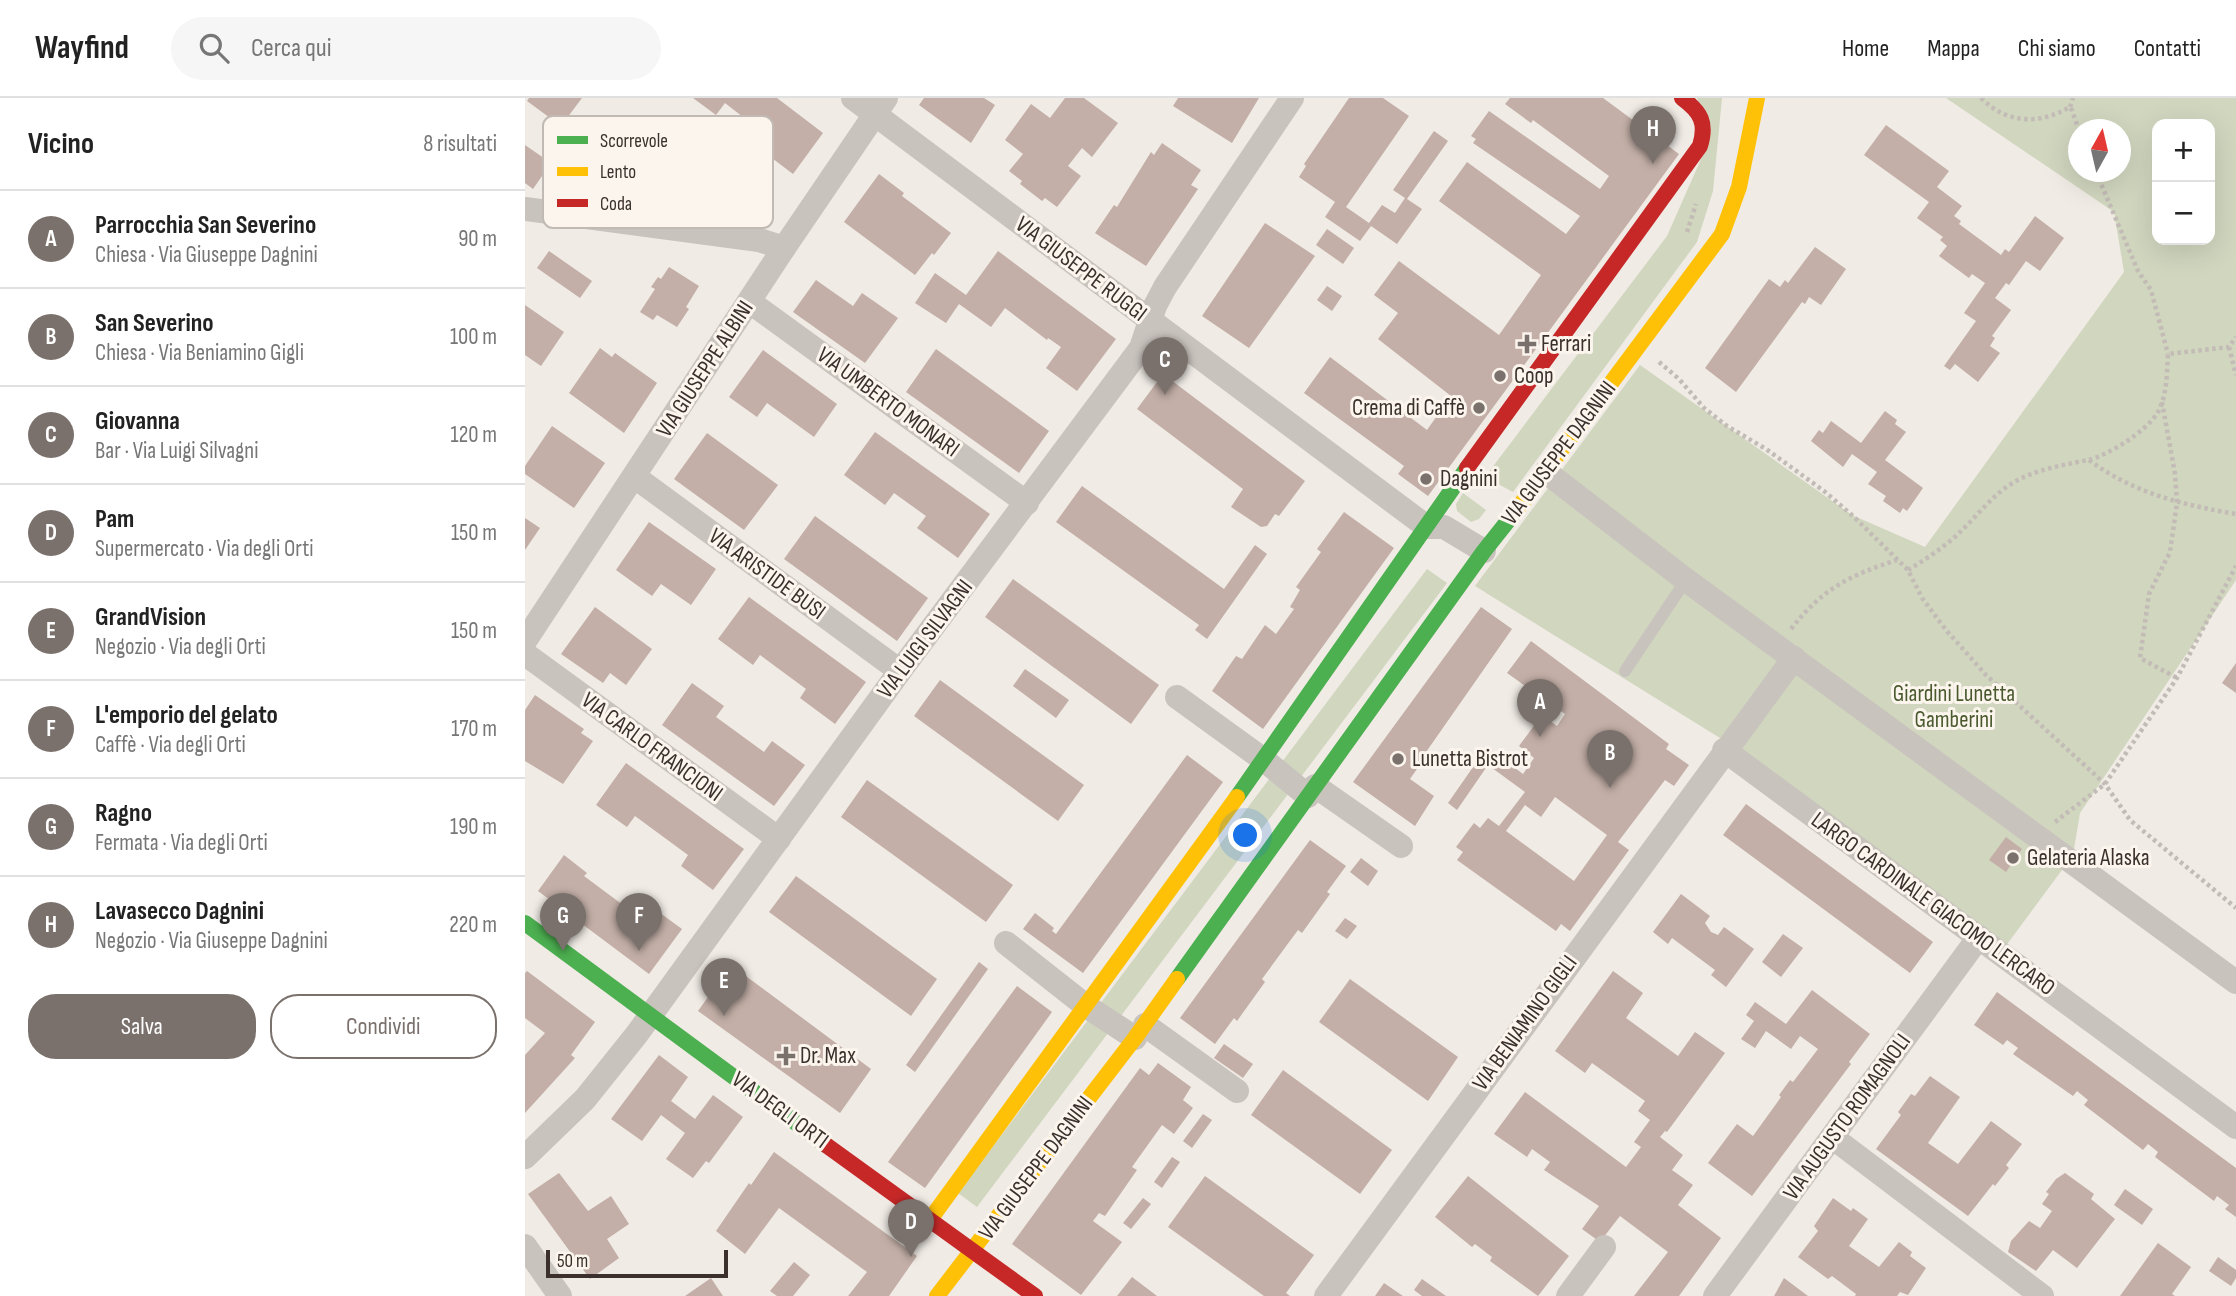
<!DOCTYPE html>
<html lang="it">
<head>
<meta charset="utf-8">
<style>
	body { margin:0; font-family:"Sofia Sans Condensed",sans-serif; background:#f6f6f6; color:#222 }
	.controls { position:absolute; right:21px; top:21px; display:grid; overflow:hidden; border-radius:14px; box-shadow:0 7px 28px #0002 }
	.controls button { width:63px; height:63px; display:grid; place-items:center; padding:0; border:0; border-bottom:2px solid #e0e0e0; background:#fff; color:#222; font:35px sans-serif }
	.compass { position:absolute; left:1543px; top:21px; width:63px; height:63px; border-radius:50%; background:#fff; box-shadow:0 7px 28px #0002; rotate:8deg }
	.scale { position:absolute; left:21px; bottom:18px; width:182px; box-sizing:border-box; padding-left:7px; border:4px solid #3b302b; border-top:0; font-size:19px; line-height:24px; white-space:nowrap; color:#3b302b; -webkit-text-stroke:5px #fbf5ee; paint-order:stroke }
	.you { position:absolute; left:721px; top:738px; width:24px; height:24px; margin:-18px; border:5px solid #fff; border-radius:50%; background:#1a73e8; box-shadow:0 0 0 10px #1a73e833 }
	.badge { display:grid; place-items:center; width:46px; height:46px; border-radius:50%; background:#7a716c; color:#fff; font-size:23px; font-weight:700 }
	.pin { position:absolute; translate:-50% -58px; filter:drop-shadow(0 2px 4px #0008) }
	.pin::after { content:''; position:absolute; top:37px; width:24px; height:21px; background:inherit; clip-path:polygon(0 0,100% 0,50% 100%) }
	.list { margin:0; padding:0; list-style:none }
	h2 { display:flex; justify-content:space-between; align-items:center; height:91px; margin:0; padding:0 28px; font-size:30px }
	h2 small { font-size:23px; font-weight:400; color:#767676 }
	.list li { display:grid; grid-template-columns:46px 1fr auto; gap:21px; align-items:center; box-sizing:border-box; height:98px; padding:0 28px; border-top:2px solid #e0e0e0 }
	.list b { display:block; font-size:26px; white-space:nowrap }
	.list p { margin:0; font-size:23px; white-space:nowrap; color:#767676 }
	.list em { font-size:23px; font-style:normal; color:#767676 }
	.actions { display:flex; gap:14px; padding:21px 28px }
	.actions a { flex:1; padding:16px 0; border:2px solid #7a716c; border-radius:28px; text-align:center; font-size:24px; color:#7a716c }
	.actions .main { background:#7a716c; color:#fff }
	.icon { flex:none; width:38px; height:38px; fill:none; stroke:currentColor; stroke-width:2; stroke-linecap:round; stroke-linejoin:round }
	.map { position:relative; flex:none; width:1711px; height:1198px; overflow:hidden }
	header { display:flex; align-items:center; gap:42px; box-sizing:border-box; height:98px; padding:0 35px; background:#fff; border-bottom:2px solid #e0e0e0 }
	header strong { font-size:33px }
	nav { display:flex; gap:38px; margin-inline-start:auto; font-size:24px }
	.search { width:490px; height:63px; background:#f6f6f6; display:flex; align-items:center; gap:18px; box-sizing:border-box; padding:0 24px; border-radius:38px; color:#767676; font-size:26px }
	main { display:flex }
	aside { flex:1; background:#fff }
	.map>svg:first-child { display:block }
	.green { fill:#d1d6bf; fill-rule:evenodd }
	.building { fill:#c3afa7; fill-rule:evenodd }
	.lines { fill:none; stroke-linecap:round; stroke-linejoin:round }
	.path { stroke:#c2bbb6; stroke-width:4.5; stroke-dasharray:3.5 3.5; stroke-linecap:butt }
	.lane { stroke:#c9c3be; stroke-width:12 }
	.street { stroke:#c9c3be; stroke-width:24 }
	.fast { stroke:#4caf50; stroke-width:16 }
	.slow { stroke:#ffc107; stroke-width:16 }
	.jam { stroke:#c62828; stroke-width:16 }
	.poi-dot { fill:#7a716c; stroke:#fbf5ee; stroke-width:2.5 }
	.labels { text-anchor:middle; dominant-baseline:central; stroke-width:6; stroke-linejoin:round; paint-order:stroke }
	.street-label { font-size:23px; fill:#3b302b; stroke:#fbf5ee }
	.poi-label { font-size:23px; fill:#3b302b; stroke:#fbf5ee; text-anchor:start }
	.park-label { font-size:23px; fill:#4a5a2e; stroke:#fbf5ee }
	.key { fill:#fbf5ee; stroke:#c1bab4; stroke-width:2 }
	.key-label { font-size:19px; fill:#3b302b }
</style>
</head>
<body>
<header>
<strong>Wayfind</strong>
<div class="search"><svg class="icon" aria-label="search" viewBox="0 0 24 24"><circle cx="10" cy="10" r="6"/><path d="M15 15l6 6"/></svg>Cerca qui</div>
<nav><a>Home</a><a>Mappa</a><a>Chi siamo</a><a>Contatti</a></nav>
</header>
<main>
<aside>
<h2>Vicino<small>8 risultati</small></h2>
<ul class="list">
<li><span class="badge">A</span><div><b>Parrocchia San Severino</b><p>Chiesa · Via Giuseppe Dagnini</p></div><em>90 m</em></li>
<li><span class="badge">B</span><div><b>San Severino</b><p>Chiesa · Via Beniamino Gigli</p></div><em>100 m</em></li>
<li><span class="badge">C</span><div><b>Giovanna</b><p>Bar · Via Luigi Silvagni</p></div><em>120 m</em></li>
<li><span class="badge">D</span><div><b>Pam</b><p>Supermercato · Via degli Orti</p></div><em>150 m</em></li>
<li><span class="badge">E</span><div><b>GrandVision</b><p>Negozio · Via degli Orti</p></div><em>150 m</em></li>
<li><span class="badge">F</span><div><b>L'emporio del gelato</b><p>Caffè · Via degli Orti</p></div><em>170 m</em></li>
<li><span class="badge">G</span><div><b>Ragno</b><p>Fermata · Via degli Orti</p></div><em>190 m</em></li>
<li><span class="badge">H</span><div><b>Lavasecco Dagnini</b><p>Negozio · Via Giuseppe Dagnini</p></div><em>220 m</em></li>
</ul>
<div class="actions"><a class="main">Salva</a><a>Condividi</a></div>
</aside>
<div class="map">
<svg width="1711" height="1198" viewBox="0 0 1711 1198">
	<rect width="100%" height="100%" fill="#f0ebe5"/>
	<g class="green">
		<polygon points="1172,0 1197,0 1188,93 1172,144 988,394 960,379 1142,138 1184,43"/>
		<path d="M 1421,0 L 1711,0 L 1711,482 L 1555,715 L 1548,757 L 1480,849 L 1195,640 L 950,488 L 1115,267 L 1327,417 L 1400,449 L 1599,174 L 1589,114 ZM 1632,26 L 1685,26 L 1685,142 L 1632,142 ZM 1554,32 L 1596,32 L 1596,74 L 1554,74 Z"/>
		<polygon points="938,395 961,412 954,421 946,424 932,413 931,406"/>
		<polygon points="902,471 922,485 452,1109 433,1095"/>
	</g>
	<g class="building">
		<polygon points="4,0 57,0 36,28 2,3"/>
		<polygon points="168,0 252,0 298,35 268,76 223,42 232,30 200,5 191,17"/>
		<polygon points="399,0 459,0 470,7 446,45 394,7"/>
		<polygon points="540,0 559,0 593,25 567,59 557,50 543,68 556,78 532,109 520,100 517,103 495,86 497,83 484,73 498,56 480,42 506,6 525,20"/>
		<polygon points="653,0 734,0 707,45 648,8"/>
		<polygon points="824,0 858,0 884,18 821,109 844,125 857,107 870,115 880,100 868,92 909,33 923,43 882,101 897,111 872,146 846,128 835,143 800,119 810,104 774,79 781,68 779,66"/>
		<polygon points="985,0 1078,0 1154,56 903,398 873,376 879,368 779,295 805,259 902,332 926,298 853,241 873,215 849,197 874,163 974,237 1016,177 914,103 942,64 1041,136 1055,118 948,45 951,41 946,38 964,13 1075,91 1084,78 1008,22 1006,25 980,6"/>
		<polygon points="110,17 154,46 116,103 72,75"/>
		<polygon points="1361,27 1424,73 1412,89 1437,108 1429,118 1436,123 1434,126 1476,157 1480,151 1484,154 1510,118 1539,140 1515,173 1501,163 1484,187 1481,185 1470,200 1486,212 1467,238 1470,240 1465,248 1475,255 1453,284 1430,266 1425,272 1419,268 1451,223 1439,215 1460,185 1447,176 1444,180 1414,158 1422,148 1415,142 1418,139 1392,120 1404,104 1339,57"/>
		<polygon points="637,45 676,72 666,87 673,91 621,168 570,135 589,107 592,109 626,54 629,57"/>
		<polygon points="0,47 26,65 8,91 0,85"/>
		<polygon points="354,76 379,95 377,98 426,135 409,157 407,155 390,177 319,124"/>
		<polygon points="740,125 790,158 724,250 677,218"/>
		<polygon points="802,131 829,150 818,166 791,147"/>
		<polygon points="1290,149 1321,171 1296,207 1284,199 1280,206 1277,204 1211,294 1180,270 1244,181 1255,189 1260,182 1263,185"/>
		<polygon points="24,153 67,183 55,200 12,170"/>
		<polygon points="473,153 591,241 552,293 521,270 536,249 523,240 522,242 480,210 466,229 434,206 421,225 390,205 410,175 441,197"/>
		<polygon points="144,169 174,188 161,209 164,211 152,229 132,217 128,222 115,214 130,191 126,189 133,179 136,181"/>
		<polygon points="291,182 328,208 337,195 373,220 340,265 268,214"/>
		<polygon points="802,188 817,198 807,213 792,202"/>
		<polygon points="0,207 39,234 16,268 0,257"/>
		<polygon points="75,250 87,259 90,255 132,285 99,335 44,295"/>
		<polygon points="411,251 524,333 494,375 381,294"/>
		<polygon points="238,252 312,306 289,339 242,305 232,319 204,299"/>
		<polygon points="638,276 780,383 754,418 750,416 742,428 736,429 706,409 718,391 612,311"/>
		<polygon points="1360,313 1372,322 1370,326 1381,334 1360,362 1398,390 1382,413 1378,410 1375,415 1358,403 1361,398 1343,386 1352,374 1327,356 1318,369 1286,343 1294,332 1298,335 1306,323 1336,345"/>
		<polygon points="27,328 80,365 49,410 0,376 0,368"/>
		<polygon points="350,334 465,416 433,460 392,430 401,418 369,395 360,407 319,377"/>
		<polygon points="182,335 253,387 219,432 149,381"/>
		<polygon points="557,388 699,491 730,447 742,456 682,541 670,532 674,527 531,424"/>
		<polygon points="819,414 869,450 738,631 687,593 711,558 717,561 740,527 751,536 769,511 765,509 775,492 771,489 796,454 792,451"/>
		<polygon points="290,418 403,500 372,543 259,461"/>
		<polygon points="0,420 15,430 0,452"/>
		<polygon points="124,424 191,471 166,507 136,486 127,498 91,472"/>
		<polygon points="488,481 634,587 606,626 460,519"/>
		<polygon points="224,499 341,584 310,626 275,600 281,591 235,557 228,567 193,541"/>
		<polygon points="70,509 127,551 101,587 85,575 78,585 36,556"/>
		<polygon points="956,509 987,531 892,667 894,668 885,681 909,698 890,728 828,684"/>
		<path d="M 1006,543 L 1144,646 L 1141,651 L 1164,667 L 1149,688 L 1140,682 L 1093,744 L 1104,752 L 1045,833 L 1036,826 L 1031,833 L 932,762 L 938,754 L 931,749 L 949,725 L 955,730 L 963,720 L 974,728 L 1000,694 L 963,667 L 932,712 L 923,705 L 962,649 L 998,676 L 1009,660 L 994,648 L 1017,617 L 1032,628 L 1040,616 L 982,575 ZM 1030,699 L 1082,737 L 1049,783 L 981,733 L 1000,707 L 1016,719 Z"/>
		<polygon points="1711,565 1711,595 1697,585"/>
		<polygon points="500,571 544,602 531,620 488,588"/>
		<polygon points="415,582 559,687 533,723 389,618"/>
		<polygon points="167,585 199,608 191,619 239,654 247,643 280,667 249,708 137,627"/>
		<polygon points="10,597 59,631 56,635 68,643 38,686 0,663 0,612"/>
		<polygon points="662,657 698,684 558,875 498,831 510,815 529,830 527,833 531,836"/>
		<polygon points="101,665 219,751 188,792 156,768 163,757 110,718 102,729 71,707"/>
		<polygon points="342,682 488,787 461,824 316,719"/>
		<polygon points="1221,706 1408,844 1385,875 1198,737"/>
		<polygon points="1481,739 1497,751 1481,774 1464,762"/>
		<polygon points="785,742 821,768 802,794 805,796 777,835 773,832 737,881 740,884 712,923 709,920 690,946 655,920"/>
		<polygon points="39,757 62,775 59,778 110,816 120,804 157,831 124,876 13,793"/>
		<polygon points="836,760 853,773 843,788 825,774"/>
		<polygon points="271,778 412,881 386,918 244,814"/>
		<polygon points="1156,796 1185,818 1180,825 1186,834 1193,837 1199,829 1229,851 1201,889 1186,877 1190,872 1147,840 1143,846 1128,834"/>
		<polygon points="820,820 832,828 822,841 810,833"/>
		<polygon points="1258,836 1278,850 1256,879 1237,864"/>
		<polygon points="454,864 463,871 390,974 381,967"/>
		<polygon points="206,867 346,971 315,1015 173,913"/>
		<polygon points="2,873 70,924 46,957 50,960 0,1015 0,957 20,935 0,920 0,875"/>
		<polygon points="1088,873 1118,895 1101,920 1153,958 1170,934 1200,955 1142,1034 1140,1033 1135,1039 1158,1057 1147,1072 1168,1087 1153,1107 1196,1140 1154,1198 1109,1198 1143,1154 1095,1118 1075,1144 1057,1131 1074,1108 1019,1072 1025,1064 1007,1051 1002,1059 969,1036 1000,994 1101,1069 1116,1049 1109,1044 1125,1022 1113,1013 1120,1003 1067,965 1060,975 1030,953"/>
		<polygon points="825,881 933,959 903,1003 794,924"/>
		<polygon points="492,888 527,914 400,1090 363,1064"/>
		<polygon points="1287,892 1345,936 1324,964 1326,966 1227,1098 1183,1065 1212,1026 1228,1038 1256,999 1254,997 1265,982 1268,984 1293,951 1275,938 1266,951 1241,933 1230,950 1216,941 1229,923 1221,917 1230,904 1261,926"/>
		<polygon points="1472,894 1711,1070 1711,1119 1700,1111 1704,1107 1692,1098 1689,1103 1630,1059 1633,1054 1623,1046 1618,1052 1559,1007 1563,1002 1552,993 1548,998 1488,956 1493,950 1482,942 1478,947 1449,927"/>
		<polygon points="699,946 728,966 718,980 689,960"/>
		<polygon points="134,957 163,979 146,1003 170,1021 188,997 218,1019 184,1065 181,1063 168,1080 141,1061 160,1035 136,1017 117,1043 86,1021"/>
		<polygon points="633,965 666,989 658,1002 668,1010 649,1036 637,1027 607,1069 612,1072 580,1118 574,1115 568,1123 597,1144 556,1197 487,1146 615,970 624,977"/>
		<polygon points="758,972 867,1052 835,1096 726,1017"/>
		<polygon points="1405,978 1435,999 1403,1045 1433,1066 1466,1023 1497,1046 1481,1067 1484,1070 1470,1088 1468,1086 1443,1118 1351,1051 1376,1017 1373,1014 1386,996 1390,998"/>
		<polygon points="678,1016 687,1022 667,1050 658,1043"/>
		<polygon points="249,1054 392,1158 364,1198 323,1198 342,1174 254,1110 220,1156 191,1133 224,1085 226,1087"/>
		<polygon points="647,1059 655,1064 637,1090 629,1084"/>
		<polygon points="34,1075 63,1113 86,1098 104,1126 82,1141 94,1160 65,1181 3,1096"/>
		<polygon points="1540,1075 1569,1096 1566,1101 1590,1121 1552,1170 1528,1152 1511,1173 1483,1154 1486,1143 1504,1123 1515,1130 1527,1113 1517,1106 1524,1096 1521,1094 1531,1081"/>
		<polygon points="680,1078 789,1157 761,1195 765,1198 739,1198 643,1129"/>
		<polygon points="943,1078 1044,1158 1013,1198 965,1163 967,1159 950,1146 947,1149 910,1119"/>
		<polygon points="1600,1091 1628,1111 1617,1127 1589,1107"/>
		<polygon points="618,1100 626,1106 606,1131 598,1125"/>
		<polygon points="1308,1100 1326,1113 1328,1110 1343,1121 1324,1148 1354,1169 1374,1144 1387,1154 1385,1158 1401,1170 1383,1197 1375,1194 1372,1198 1330,1198 1331,1196 1307,1178 1303,1181 1273,1159 1293,1133 1289,1128"/>
		<polygon points="1633,1145 1666,1169 1647,1196 1650,1198 1595,1198"/>
		<polygon points="1693,1159 1711,1172 1711,1180 1706,1188 1684,1173"/>
		<polygon points="269,1164 285,1177 268,1198 252,1198 245,1193"/>
		<polygon points="607,1179 632,1198 592,1198"/>
		<polygon points="186,1180 198,1198 160,1198"/>
		<polygon points="1259,1180 1283,1198 1249,1198"/>
		<polygon points="897,1181 921,1198 897,1198 889,1192"/>
		<polygon points="859,1185 878,1198 850,1198"/>
	</g>
	<g class="lines">
		<g class="path">
			<path d="M 1456,0 C 1482,26 1514,27 1545,9"/>
			<polyline points="1545,9 1548,0"/>
			<polyline points="1546,10 1554,32"/>
			<polyline points="1571,74 1613,173 1626,192 1643,256"/>
			<polyline points="1162,134 1171,106"/>
			<polyline points="1704,249 1711,277"/>
			<polyline points="1134,264 1154,281 1179,310 1202,328 1241,351 1299,393 1328,418 1383,472 1397,500 1421,532 1461,577 1580,686 1605,722 1711,810"/>
			<polyline points="1637,304 1650,376 1652,405 1645,454 1624,496 1615,560 1652,580"/>
			<path d="M 1564,362 C 1608,395 1658,407 1711,416"/>
			<path d="M 1383,472 C 1401,461 1420,449 1435,434 C 1453,417 1469,395 1491,383 C 1513,371 1538,367 1563,362 C 1584,357 1622,333 1633,314 C 1642,298 1642,274 1643,256 L 1704,249 L 1711,239"/>
			<path d="M 1266,531 C 1297,491 1325,477 1372,462"/>
			<polyline points="1530,724 1580,686 1652,580 1711,468"/>
		</g>
		<polyline class="lane" points="1100,573 1161,482"/>
		<g class="street">
			<polyline points="328,0 902,429 919,429 959,453"/>
			<polyline points="0,111 234,142 259,150"/>
			<polyline points="225,204 502,405"/>
			<polyline points="1021,374 1161,482 1711,884"/>
			<polyline points="110,379 375,573"/>
			<polyline points="0,543 259,150 361,0"/>
			<polyline points="0,556 254,741"/>
			<polyline points="652,599 739,662 783,698"/>
			<polyline points="1199,652 1711,1029"/>
			<polyline points="790,688 876,748"/>
			<polyline points="481,845 561,908 610,940"/>
			<polyline points="620,927 712,993"/>
			<polyline points="1307,1039 1517,1198"/>
			<polyline points="0,1059 60,1001 112,936 375,573 616,250 630,208 640,189 767,0"/>
			<polyline points="0,1148 35,1198"/>
			<polyline points="801,1198 1269,560"/>
			<polyline points="1043,1198 1079,1149"/>
			<polyline points="1190,1198 1454,839"/>
		</g>
		<g class="fast">
			<polyline points="712,699 942,370"/>
			<polyline points="0,825 301,1047"/>
			<polyline points="652,881 959,453 990,414"/>
		</g>
		<g class="slow">
			<polyline points="990,414 1197,136 1214,89 1232,0"/>
			<polyline points="404,1123 712,699"/>
			<polyline points="412,1198 610,940 652,881"/>
		</g>
		<g class="jam">
			<path d="M 942,370 L 1175,48 C 1182,25 1176,14 1157,0"/>
			<polyline points="301,1047 510,1198"/>
		</g>
	</g>
	<g class="poi-dot">
		<path d="M998.5 235.5h7v7h7v7h-7v7h-7v-7h-7v-7h7z"/>
		<circle cx="975" cy="278" r="7"/>
		<circle cx="954" cy="310" r="7"/>
		<circle cx="901" cy="381" r="7"/>
		<circle cx="873" cy="661" r="7"/>
		<circle cx="1488" cy="760" r="7"/>
		<path d="M257.5 947.5h7v7h7v7h-7v7h-7v-7h-7v-7h7z"/>
	</g>
	<g class="labels">
		<g class="street-label">
			<text transform="translate(556 171) rotate(37)">VIA GIUSEPPE RUGGI</text>
			<text transform="translate(180 271) rotate(-57)">VIA GIUSEPPE ALBINI</text>
			<text transform="translate(363 304) rotate(36)">VIA UMBERTO MONARI</text>
			<text transform="translate(1034 355) rotate(-53)">VIA GIUSEPPE DAGNINI</text>
			<text transform="translate(242 476) rotate(36)">VIA ARISTIDE BUSI</text>
			<text transform="translate(400 541) rotate(-53)">VIA LUIGI SILVAGNI</text>
			<text transform="translate(127 649) rotate(36)">VIA CARLO FRANCIONI</text>
			<text transform="translate(1408 806) rotate(36)">LARGO CARDINALE GIACOMO LERCARO</text>
			<text transform="translate(1000 925) rotate(-54)">VIA BENIAMINO GIGLI</text>
			<text transform="translate(255 1012) rotate(36)">VIA DEGLI ORTI</text>
			<text transform="translate(1322 1019) rotate(-54)">VIA AUGUSTO ROMAGNOLI</text>
			<text transform="translate(511 1070) rotate(-53)">VIA GIUSEPPE DAGNINI</text>
		</g>
		<g class="poi-label">
			<text x="1016" y="246">Ferrari</text>
			<text x="989" y="278">Coop</text>
			<text x="940" y="310" text-anchor="end">Crema di Caffè</text>
			<text x="915" y="381">Dagnini</text>
			<text x="887" y="661">Lunetta Bistrot</text>
			<text x="1502" y="760">Gelateria Alaska</text>
			<text x="275" y="958">Dr. Max</text>
		</g>
		<g class="park-label">
			<text x="1429" y="596">Giardini Lunetta<tspan x="1429" dy="26">Gamberini</tspan></text>
		</g>
	</g>
	<rect x="18" y="18" width="230" height="112" rx="10" class="key"/>
	<rect x="32" y="38" width="31" height="8" fill="#4caf50"/>
	<rect x="32" y="69" width="31" height="9" fill="#ffc107"/>
	<rect x="32" y="101" width="31" height="8" fill="#c62828"/>
	<g class="key-label">
		<text x="75" y="49">Scorrevole</text>
		<text x="75" y="80">Lento</text>
		<text x="75" y="112">Coda</text>
	</g>
</svg>
<div class="controls">
<button>+</button>
<button>−</button>
</div>
<svg class="compass" viewBox="-18 -18 36 36"><path d="M0-13l5 13h-10z" fill="#e53935"/><path d="M0 13l5-13h-10z" fill="#767676"/></svg>
<div class="scale">50 m</div>
<div class="you"></div>
<div class="pin badge" style="left:1015px;top:639px">A</div>
<div class="pin badge" style="left:1085px;top:690px">B</div>
<div class="pin badge" style="left:640px;top:297px">C</div>
<div class="pin badge" style="left:386px;top:1159px">D</div>
<div class="pin badge" style="left:199px;top:918px">E</div>
<div class="pin badge" style="left:114px;top:853px">F</div>
<div class="pin badge" style="left:38px;top:853px">G</div>
<div class="pin badge" style="left:1128px;top:66px">H</div>
</div>
</main>
</body>
</html>
